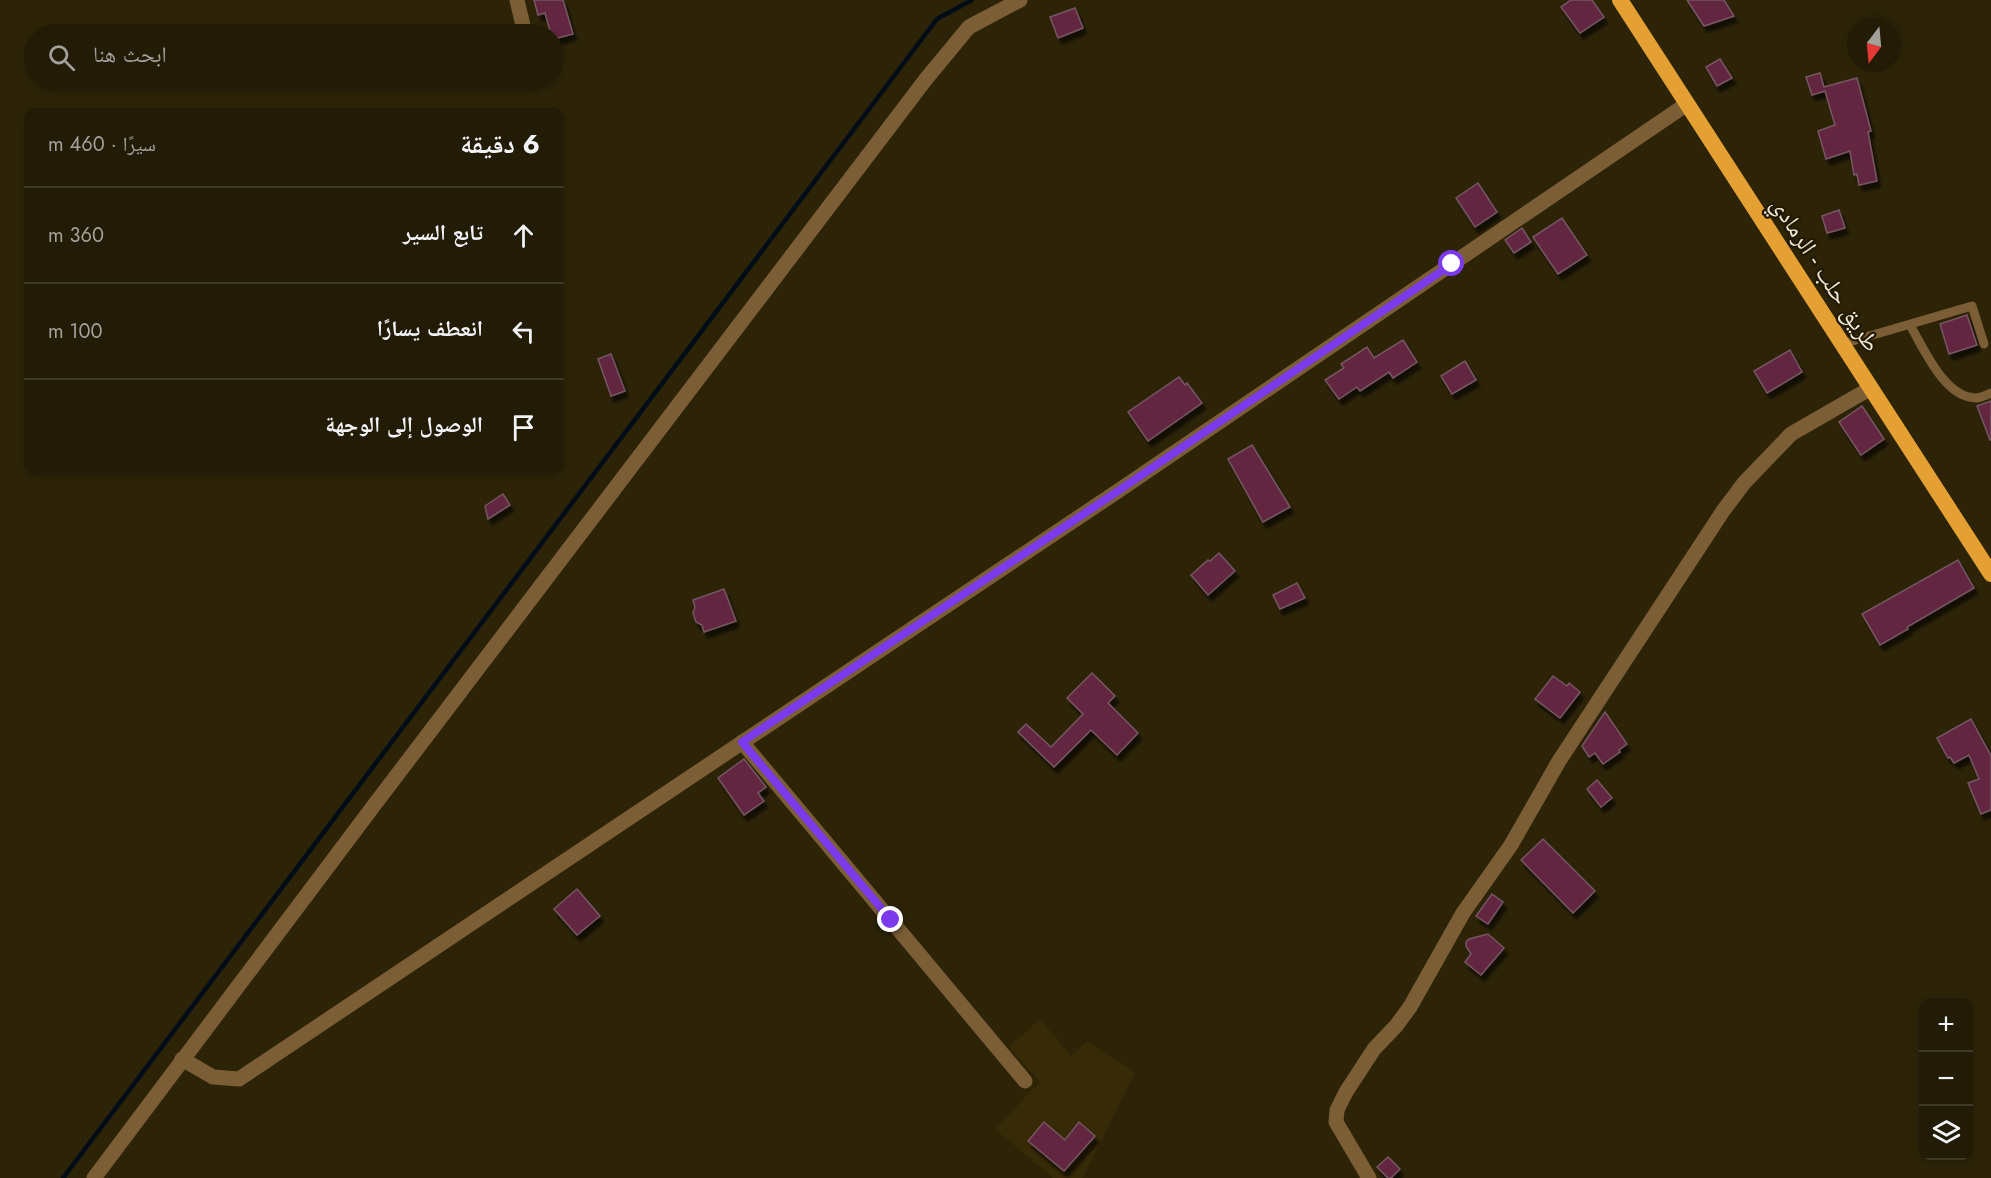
<!DOCTYPE html>
<html lang="ar">
<head>
<meta charset="utf-8">
<style>
	body { margin:0; font-family:Jost,"Noto Naskh Arabic",sans-serif; background:#2e2814; color:#f1f3f6; direction:rtl }
	.controls { position:absolute; right:18px; bottom:18px; display:grid; overflow:hidden; border-radius:12px; box-shadow:0 3px 9px #0003 }
	.controls button { width:54px; height:54px; display:grid; place-items:center; padding:0; border:0; border-bottom:2px solid #3f3928; background:#221b06; color:#f1f3f6; font:30px sans-serif }
	.compass { position:absolute; left:1847px; top:18px; width:54px; height:54px; border-radius:50%; background:#221b06; box-shadow:0 3px 9px #0003; rotate:196deg }
	.stop { position:absolute; width:18px; height:18px; margin:-14px; border:4px solid #7c3aed; border-radius:50%; background:#fff }
	.stop.end { background:#7c3aed; border-color:#fff; box-shadow:0 2px 6px #0008 }
	.list { margin:0; padding:0; list-style:none }
	h2 { display:flex; justify-content:space-between; align-items:center; height:78px; margin:0; padding:0 24px; font-size:26px }
	h2 small { font-size:20px; font-weight:400; color:#a2a19b }
	.list li { display:grid; grid-template-columns:39px 1fr auto; gap:18px; align-items:center; box-sizing:border-box; height:96px; padding:0 24px; border-top:2px solid #3f3928 }
	.list b { display:block; font-size:22px; white-space:nowrap }
	.list em { font-size:20px; font-style:normal; color:#a2a19b }
	.icon { flex:none; width:33px; height:33px; fill:none; stroke:currentColor; stroke-width:2; stroke-linecap:round; stroke-linejoin:round }
	.map { position:relative; flex:none; width:1991px; height:1178px; overflow:hidden; direction:ltr }
	.search { position:absolute; background:#221b06; box-shadow:0 3px 9px #0003; left:24px; top:24px; width:540px; height:66px; display:flex; align-items:center; gap:15px; box-sizing:border-box; padding:0 21px; border-radius:33px; color:#a2a19b; font-size:22px }
	.panel { position:absolute; background:#221b06; box-shadow:0 3px 9px #0003; left:24px; top:108px; width:540px; height:366px; border-radius:12px; direction:rtl }
	.map>svg:first-child { display:block }
	.built { fill:#372a06 }
	.lines { fill:none; stroke-linecap:round; stroke-linejoin:round }
	.stream { stroke:#000d19; stroke-width:4.5 }
	.building { fill:#622541; stroke:#755662; stroke-width:1.5; filter:url(#shadow) }
	.service { stroke:#7b5e35; stroke-width:9 }
	.minor { stroke:#7b5e35; stroke-width:15 }
	.tertiary { stroke:#7b5e35; stroke-width:15 }
	.trunk { stroke:#e4a033; stroke-width:16 }
	.route { stroke:#7c3aed; stroke-width:8 }
	.labels { text-anchor:middle; dominant-baseline:central; stroke-width:4.5; stroke-linejoin:round; paint-order:stroke }
	.street-label { font-size:24px; fill:#ede7d7; stroke:#231a01 }
</style>
</head>
<body>
<div class="map">
<svg width="1991" height="1178" viewBox="0 0 1991 1178">
	<defs>
		<filter id="shadow"><feDropShadow dx="3.5" dy="6" stdDeviation="1.5" flood-color="#0009"/></filter>
	</defs>
	<rect width="100%" height="100%" fill="#2d2408"/>
	<polygon class="built" points="1040,1019 1071,1056 1087,1041 1135,1072 1083,1178 1053,1178 995,1129 1040,1082 1009,1047"/>
	<g class="lines">
		<polyline class="stream" points="63,1178 937,19 972,0"/>
	</g>
	<g class="building">
		<polygon points="534,0 563,0 573,34 554,39 554,34 551,34 545,13 538,15"/>
		<polygon points="1571,0 1592,0 1604,17 1580,33 1561,7"/>
		<polygon points="1687,0 1724,0 1734,16 1704,26"/>
		<polygon points="1075,8 1083,28 1058,38 1050,17"/>
		<polygon points="1720,59 1732,78 1717,86 1706,67"/>
		<polygon points="1820,73 1824,87 1857,78 1871,131 1868,132 1877,181 1859,185 1857,174 1854,175 1850,151 1826,159 1818,131 1835,125 1825,91 1812,95 1806,77"/>
		<polygon points="1478,183 1497,212 1475,227 1456,198"/>
		<polygon points="1839,210 1845,228 1827,233 1822,216"/>
		<polygon points="1562,218 1587,255 1558,274 1533,237"/>
		<polygon points="1522,228 1531,242 1514,253 1505,240"/>
		<polygon points="1967,315 1977,345 1949,354 1940,324"/>
		<polygon points="1403,340 1417,362 1393,378 1389,372 1360,391 1357,387 1339,399 1325,380 1344,368 1341,364 1367,347 1374,358"/>
		<polygon points="1790,350 1802,372 1767,393 1754,371"/>
		<polygon points="611,354 625,391 611,396 598,359"/>
		<polygon points="1465,361 1476,380 1452,394 1441,376"/>
		<polygon points="1179,377 1185,385 1187,383 1202,403 1148,441 1128,412"/>
		<polygon points="1991,401 1991,440 1990,440 1977,406"/>
		<polygon points="1862,406 1884,439 1861,455 1839,422"/>
		<polygon points="1252,445 1290,507 1263,522 1228,459"/>
		<polygon points="503,494 510,505 488,519 485,506"/>
		<polygon points="1219,553 1235,571 1208,595 1191,575 1208,560 1210,561"/>
		<polygon points="1958,560 1974,588 1907,627 1908,629 1880,645 1862,614"/>
		<polygon points="1297,583 1305,598 1280,609 1273,595"/>
		<polygon points="724,589 736,621 704,632 702,625 696,622 693,613 695,607 693,600"/>
		<polygon points="1092,673 1115,696 1108,703 1138,733 1117,755 1091,730 1054,767 1018,732 1026,724 1051,747 1083,714 1067,698"/>
		<polygon points="1553,676 1567,686 1569,683 1580,692 1560,718 1535,699"/>
		<polygon points="1605,712 1627,744 1619,750 1620,752 1603,764 1595,753 1589,757 1582,746"/>
		<polygon points="1971,719 1991,756 1991,810 1981,814 1968,783 1979,779 1969,755 1954,763 1950,757 1948,758 1937,738"/>
		<polygon points="744,759 766,787 758,793 764,801 744,815 718,778"/>
		<polygon points="1597,780 1612,798 1601,807 1587,789"/>
		<polygon points="1543,839 1595,891 1573,913 1521,860"/>
		<polygon points="577,889 600,916 577,935 554,909"/>
		<polygon points="1492,894 1503,902 1488,924 1476,916"/>
		<polygon points="1488,934 1504,948 1481,975 1465,962 1471,954 1466,946 1466,942 1469,939"/>
		<polygon points="1044,1122 1065,1140 1079,1122 1095,1136 1064,1171 1028,1141"/>
		<polygon points="1388,1157 1400,1169 1391,1178 1388,1178 1377,1167"/>
	</g>
	<g class="lines">
		<g class="service">
			<path d="M 1910,325 C 1924,349 1945,399 1977,398 C 1982,397 1987,395 1991,393"/>
			<polyline points="1842,344 1972,306 1984,344"/>
		</g>
		<g class="minor">
			<polyline points="517,0 525,34"/>
			<polyline points="742,742 1025,1081"/>
			<polyline points="182,1059 213,1077 239,1079 1118,491 1687,104"/>
			<polyline points="1369,1178 1336,1122 1337,1110 1346,1092 1374,1049 1396,1026 1410,1007 1463,913 1511,845 1559,761 1723,511 1744,483 1791,434 1871,388"/>
		</g>
		<polyline class="tertiary" points="94,1178 375,804 926,79 969,27 1020,0"/>
		<polyline class="trunk" points="1620,0 1991,574"/>
	</g>
	<g class="lines">
		<polyline class="route" points="891,920 742,742 1118,491 1452,264"/>
	</g>
	<g class="labels">
		<g class="street-label">
			<text transform="translate(1826 274) rotate(57)">طريق حلب - الرمادي</text>
		</g>
	</g>
</svg>
<div class="controls">
<button>+</button>
<button>−</button>
<button><svg class="icon" aria-label="layers" viewBox="0 0 24 24"><path d="M12 4l9 5-9 5-9-5zM3 14l9 5 9-5"/></svg></button>
</div>
<svg class="compass" viewBox="-18 -18 36 36"><path d="M0-13l5 13h-10z" fill="#e53935"/><path d="M0 13l5-13h-10z" fill="#a2a19b"/></svg>
<div class="stop" style="left:1452px;top:264px"></div>
<div class="stop end" style="left:891px;top:920px"></div>
<div class="search"><svg class="icon" aria-label="search" viewBox="0 0 24 24"><circle cx="10" cy="10" r="6"/><path d="M15 15l6 6"/></svg>ابحث هنا</div>
<section class="panel">
<h2>6 دقيقة<small>سيرًا · 460 m</small></h2>
<ul class="list">
<li><svg class="icon" aria-label="ahead" viewBox="0 0 24 24"><path d="M12 20V5M6 11l6-6 6 6"/></svg><div><b>تابع السير</b></div><em>360 m</em></li>
<li><svg class="icon" aria-label="left" viewBox="0 0 24 24"><path d="M17 20v-9H6M10 6l-5 5 5 5"/></svg><div><b>انعطف يسارًا</b></div><em>100 m</em></li>
<li><svg class="icon" aria-label="arrive" viewBox="0 0 24 24"><path d="M6 21V4h12l-3 4 3 4H6"/></svg><div><b>الوصول إلى الوجهة</b></div></li>
</ul>
</section>
</div>
</body>
</html>
